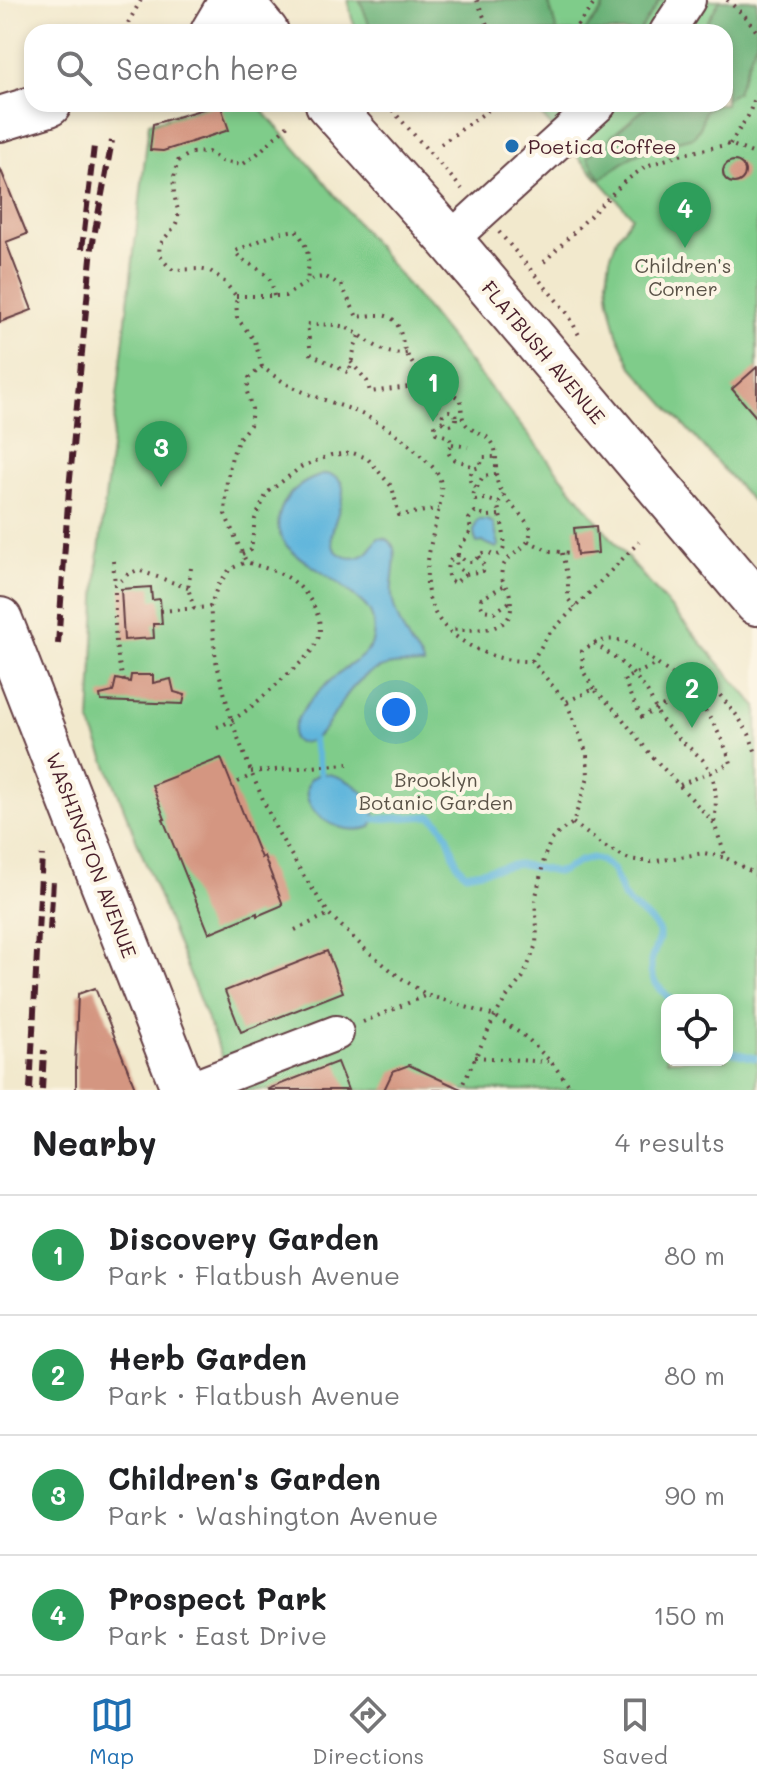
<!DOCTYPE html>
<html lang="en">
<head>
<meta charset="utf-8">
<style>
	body { margin:0; font-family:Mali,sans-serif; background:#f6f6f6; color:#202124 }
	.controls { position:absolute; right:24px; bottom:24px; display:grid; overflow:hidden; border-radius:16px; box-shadow:0 4px 12px #0003 }
	.controls button { width:72px; height:72px; display:grid; place-items:center; padding:0; border:0; border-bottom:2px solid #e0e0e0; background:#fff; color:#202124; font:40px sans-serif }
	.you { position:absolute; left:396px; top:712px; width:28px; height:28px; margin:-20px; border:6px solid #fff; border-radius:50%; background:#1a73e8; box-shadow:0 0 0 12px #1a73e833 }
	.badge { display:grid; place-items:center; width:52px; height:52px; border-radius:50%; background:#1f6fb2; color:#fff; font-size:26px; font-weight:700 }
	.pin { position:absolute; translate:-50% -66px; filter:drop-shadow(0 2px 4px #0008) }
	.pin::after { content:''; position:absolute; top:42px; width:28px; height:24px; background:inherit; clip-path:polygon(0 0,100% 0,50% 100%) }
	.list { margin:0; padding:0; list-style:none }
	h2 { display:flex; justify-content:space-between; align-items:center; height:104px; margin:0; padding:0 32px; font-size:34px }
	h2 small { font-size:26px; font-weight:400; color:#757577 }
	.list li { display:grid; grid-template-columns:52px 1fr auto; gap:24px; align-items:center; box-sizing:border-box; height:120px; padding:0 32px; border-top:2px solid #e0e0e0 }
	.list b { display:block; font-size:30px; white-space:nowrap }
	.list p { margin:0; font-size:26px; white-space:nowrap; color:#757577 }
	.list em { font-size:26px; font-style:normal; color:#757577 }
	.icon { flex:none; width:44px; height:44px; fill:none; stroke:currentColor; stroke-width:2; stroke-linecap:round; stroke-linejoin:round }
	.map { position:relative; flex:none; width:757px; height:1090px; overflow:hidden }
	.search { position:absolute; background:#fff; box-shadow:0 4px 12px #0003; left:24px; right:24px; top:24px; height:88px; display:flex; align-items:center; gap:20px; box-sizing:border-box; padding:0 28px; border-radius:24px; color:#757577; font-size:30px }
	.sheet { height:584px; background:#fff }
	nav { display:flex; justify-content:space-around; align-items:center; box-sizing:border-box; height:112px; border-top:2px solid #e0e0e0; background:#fff; font-size:22px; color:#757577 }
	nav a { display:grid; justify-items:center; gap:4px }
	nav .on { color:#1f6fb2 }
	.map>svg:first-child { display:block }
	.green { fill:#7fcc8a; stroke:#64765a; stroke-width:2; fill-rule:evenodd }
	.forest { fill:#67b076; stroke:#586850; stroke-width:2 }
	.water { fill:#60b6dc; stroke:#556a84; stroke-width:2 }
	.lines { fill:none; stroke-linecap:round; stroke-linejoin:round }
	.stream { stroke:#60b6dc; stroke-width:7 }
	.building { fill:#d49681 }
	.minor-casing { stroke:#633d43; stroke-width:38 }
	.major-casing { stroke:#633d43; stroke-width:48 }
	.path { stroke:#633d43; stroke-width:4; stroke-dasharray:2 6; stroke-linecap:butt }
	.minor { stroke:#fff; stroke-width:34 }
	.major { stroke:#fff; stroke-width:44 }
	.rail { stroke:#4a1f2b; stroke-width:6; stroke-dasharray:12 6; stroke-linecap:butt }
	.major-bridge-casing { stroke:#633d43; stroke-width:48; stroke-linecap:butt }
	.major-bridge { stroke:#fff; stroke-width:44 }
	.poi-dot { fill:#1f6fb2; stroke:#fcf5e5; stroke-width:3 }
	.labels { text-anchor:middle; dominant-baseline:central; stroke-width:8; stroke-linejoin:round; paint-order:stroke }
	.poi-label { font-size:20px; fill:#4a1f2b; stroke:#fcf5e5; text-anchor:start }
	.park-label { font-size:20px; fill:#5a5348; stroke:#fcf5e5 }
	.street-label { font-size:20px; fill:#4a1f2b; stroke:#fcf5e5 }
</style>
</head>
<body>
<div class="map">
<svg width="757" height="1090" viewBox="0 0 757 1090">
	<rect width="100%" height="100%" fill="#fcf5e5"/>
	<filter id="ink" filterUnits="userSpaceOnUse"><feTurbulence type="fractalNoise" baseFrequency=".0125" numOctaves="2"/><feDisplacementMap in="SourceGraphic" scale="16" xChannelSelector="R" yChannelSelector="G"/><feConvolveMatrix kernelMatrix="1 2 1 2 8 2 1 2 1" color-interpolation-filters="sRGB"/></filter>
	<filter id="wash" filterUnits="userSpaceOnUse"><feTurbulence type="fractalNoise" baseFrequency=".006" numOctaves="4" result="noise"/><feDisplacementMap in="SourceGraphic" scale="32" xChannelSelector="R" yChannelSelector="G"/><feGaussianBlur stdDeviation="1.8" result="paint"/><feColorMatrix in="noise" values="0 0 0 0 0 0 0 0 0 0 0 0 0 0 0 0 0 1.4 0 .05"/><feComposite in="paint" operator="in"/></filter>
	<g filter="url(#wash)">
		<rect width="100%" height="100%" fill="#f2e9cd"/>
		<g class="green">
			<polygon points="348,0 757,0 757,507 632,367 617,334 609,300 607,280 610,258 617,238 632,216 531,104 725,104 725,32 358,32 352,19"/>
			<path d="M 211,104 L 257,104 L 317,173 L 625,555 L 757,707 L 757,1090 L 235,1090 L 90,722 L 98,560 L 149,123 ZM 667,1000 L 727,1000 L 727,1060 L 667,1060 Z"/>
		</g>
		<g class="forest">
			<polygon points="360,0 548,0 557,32 372,32"/>
			<polygon points="606,0 660,0 639,32 584,32 601,12"/>
			<polygon points="720,0 757,0 757,39 737,92 725,99 725,32 701,32"/>
			<polygon points="650,104 716,104 705,110 701,126 694,137 660,145 631,157 601,179 587,157"/>
		</g>
		<g class="water">
			<path d="M 325,474 C 364,478 327,523 332,542 C 335,558 355,562 367,553 C 372,549 374,544 378,538 C 407,536 389,579 392,596 C 394,613 402,629 410,643 C 415,651 421,657 424,665 C 409,665 395,662 380,668 C 364,674 351,688 342,702 C 331,719 321,743 298,743 L 293,739 C 290,717 321,688 337,675 C 347,666 363,659 370,647 C 374,640 375,625 372,617 C 369,607 360,601 352,594 C 341,585 329,577 317,569 C 294,554 268,539 282,507 C 290,488 307,480 325,474 Z"/>
			<path d="M 478,520 L 487,520 L 493,523 L 499,545 L 497,548 L 483,542 L 477,543 C 473,535 473,529 478,520 Z"/>
			<path d="M 321,773 C 344,774 387,799 371,827 C 343,839 293,811 310,779 Z"/>
		</g>
		<g class="lines">
			<g class="stream">
				<polyline points="313,740 321,773"/>
				<path d="M 375,819 L 431,816 C 456,833 449,863 466,874 L 518,864 L 556,872 L 562,871 L 580,861 L 592,858 L 601,861 L 613,870 L 623,896 L 629,903 L 654,924 L 659,932 L 659,938 L 651,961 L 651,972 L 655,983 L 671,1000"/>
				<polyline points="727,1051 755,1058"/>
			</g>
		</g>
		<g id="blocks">
			<g class="building">
				<polygon points="220,104 229,130 163,151 150,150 153,124"/>
				<circle cx="734" cy="172" r="11"/>
				<polygon points="0,168 27,234 6,242 32,310 0,322"/>
				<polygon points="757,367 757,418 732,389"/>
				<polygon points="596,526 598,553 577,555 574,528"/>
				<polygon points="151,587 152,600 160,599 162,624 153,624 154,638 124,640 121,589"/>
				<polygon points="131,675 153,675 153,683 171,679 174,692 185,695 183,704 101,701 100,695 113,692 116,679 130,682"/>
				<polygon points="221,758 261,858 264,856 283,905 257,916 257,913 209,933 163,819 165,819 152,785"/>
				<polygon points="327,951 343,992 241,1032 225,991"/>
				<polygon points="95,988 136,1090 76,1090 76,1067 75,1067 78,994"/>
				<polygon points="337,1062 348,1090 269,1090 268,1089"/>
				<polygon points="409,1065 463,1090 384,1090 393,1071"/>
			</g>
		</g>
	</g>
	<g filter="url(#ink)">
		<use href="#blocks" fill-opacity="0" stroke="#633d43" stroke-width="2"/>
		<g class="lines">
			<defs>
				<g id="minor">
					<polyline points="667,32 688,0"/>
					<polyline points="450,240 599,104"/>
					<polyline points="188,1090 336,1033"/>
				</g>
				<g id="major">
					<polyline points="239,0 266,32"/>
					<polyline points="213,32 232,0"/>
					<polyline points="328,104 450,240 757,603"/>
					<polyline points="0,119 49,104"/>
					<polyline points="0,620 11,648"/>
					<polyline points="83,833 184,1090"/>
				</g>
			</defs>
			<use href="#minor" class="minor-casing"/>
			<use href="#major" class="major-casing"/>
			<g class="path">
				<polyline points="477,0 490,32"/>
				<polyline points="727,0 747,18 757,32"/>
				<polyline points="128,23 141,0"/>
				<polyline points="572,32 597,0"/>
				<polyline points="387,104 462,189"/>
				<polyline points="441,144 497,104"/>
				<polyline points="730,144 748,116 757,93"/>
				<polyline points="499,232 568,314 581,339"/>
				<polyline points="544,262 624,182 646,166 683,154 730,144 757,155"/>
				<path d="M 236,296 L 285,296 L 314,278 L 326,277 L 342,286 L 357,317 C 367,316 380,313 389,317 C 401,322 401,339 405,350 C 410,361 418,373 427,381 C 437,389 450,391 460,399 C 462,406 461,417 465,423 C 471,432 485,433 491,441 C 500,452 493,470 498,484 C 504,501 522,513 531,529 C 530,533 530,538 528,541 C 521,552 506,556 502,569 C 500,579 505,585 509,592 C 510,595 511,602 511,605 C 513,635 469,629 449,630"/>
				<path d="M 274,296 C 273,291 273,287 271,282 C 264,267 243,265 235,251 L 278,233 L 296,230 C 311,250 309,260 307,283"/>
				<path d="M 359,336 L 355,346 L 349,373 L 311,354 L 307,324 C 320,325 335,323 347,328 C 369,338 380,357 407,353"/>
				<polyline points="351,362 367,381 370,392 416,386 423,377"/>
				<path d="M 262,367 L 255,341 L 237,318 L 236,296 L 222,279 L 210,271 L 198,269 L 173,270 C 141,243 175,238 178,217 C 179,210 176,205 175,198 C 172,184 174,174 178,161 L 191,153 L 208,152 L 221,161 L 242,165 L 256,155 L 289,124"/>
				<polyline points="442,389 441,403 435,409 443,415"/>
				<circle cx="449" cy="418" r="7"/>
				<path d="M 443,421 L 435,426 L 436,433 L 449,437 L 452,444 L 448,451 C 452,465 466,458 473,469"/>
				<polyline points="452,444 468,447"/>
				<polyline points="496,474 483,476 473,495 475,500 486,499 499,503"/>
				<path d="M 476,487 L 471,484 C 469,478 470,475 473,469 L 480,467 L 483,457 L 496,457"/>
				<path d="M 499,515 L 488,516 L 475,512 L 469,519 L 471,531 L 458,550 L 458,555 L 466,562 L 473,562 C 480,556 480,551 489,553 C 492,554 494,556 496,555 C 513,554 499,516 498,505 L 504,494"/>
				<polyline points="528,541 549,551 571,553"/>
				<polyline points="562,553 568,579 568,599 575,607"/>
				<polyline points="242,554 251,550 255,519 267,493 301,467 331,455 353,453 367,458 392,487 399,515 439,509"/>
				<polyline points="458,555 456,562 457,567 466,574 483,571 485,568 479,556"/>
				<path d="M 458,555 C 446,560 446,569 449,580 L 455,583 L 466,574"/>
				<polyline points="113,561 115,585"/>
				<polyline points="191,568 188,588 194,609"/>
				<polyline points="503,586 481,599 481,605 483,610 495,612 511,601"/>
				<polyline points="161,611 210,607"/>
				<path d="M 594,643 C 624,633 632,646 656,663"/>
				<polyline points="532,661 549,634 639,542"/>
				<path d="M 124,681 C 113,649 115,617 115,585 L 128,574 L 138,570 L 188,588"/>
				<path d="M 594,689 L 583,671 L 582,651 L 594,643 C 615,657 634,671 648,693 C 653,702 656,712 662,720 C 673,735 688,746 702,759 C 718,776 717,802 714,823"/>
				<path d="M 217,727 C 240,719 259,700 277,684 C 290,671 311,657 318,639 C 326,619 308,592 292,580 C 279,571 261,567 246,562"/>
				<polyline points="251,772 348,764"/>
				<polyline points="238,782 252,775"/>
				<path d="M 680,785 L 731,763 C 722,736 709,714 691,692 L 642,717 L 631,697 L 624,679 L 657,664 L 676,677 L 691,692 L 710,683 L 738,717 L 749,734 L 757,756"/>
				<polyline points="573,823 604,846 629,859 651,862 704,853 726,858"/>
				<polyline points="295,930 329,914"/>
				<polyline points="363,1022 427,995"/>
				<polyline points="475,1057 548,1062"/>
				<polyline points="460,1090 495,1016 506,998 523,977 531,958 536,944 537,928 535,901 545,855 551,840 562,830 573,823 588,777 587,754 567,703"/>
				<path d="M 573,1090 L 551,1062 L 527,1038 L 495,1016 L 427,995 L 398,976 L 365,949 L 329,914 L 300,870 L 276,829 L 251,772 L 232,722 L 216,661 L 210,607 L 218,585 L 230,569 L 246,562 L 225,514 L 227,480 L 232,456 L 239,438 L 250,425 L 252,409 L 247,392 L 249,378 L 262,367 C 272,374 282,382 293,387 C 311,396 331,402 350,409 C 375,419 403,436 421,456 C 426,461 434,467 438,474 C 444,488 441,501 437,516 C 427,561 413,606 458,638 C 481,654 504,662 532,661 L 566,702 L 594,689 L 617,712 L 650,754 L 714,823 L 726,858 L 757,875"/>
			</g>
			<use href="#minor" class="minor"/>
			<use href="#major" class="major"/>
			<g class="rail">
				<polyline points="82,249 94,146"/>
				<polyline points="58,644 69,489 92,247 112,141"/>
				<polyline points="50,930 53,880"/>
				<polyline points="30,1090 42,855"/>
				<polyline points="42,1090 44,1050"/>
			</g>
			<defs>
				<polyline id="major-bridge" points="11,648 83,833"/>
			</defs>
			<use href="#major-bridge" class="major-bridge-casing"/>
			<use href="#major-bridge" class="major-bridge"/>
		</g>
	</g>
	<circle class="poi-dot" cx="512" cy="146" r="8"/>
	<g class="labels">
		<g class="poi-label">
			<text x="528" y="146">Poetica Coffee</text>
		</g>
		<g class="park-label">
			<text x="683" y="265">Children's<tspan x="683" dy="23">Corner</tspan></text>
			<text x="436" y="779">Brooklyn<tspan x="436" dy="23">Botanic Garden</tspan></text>
		</g>
		<g class="street-label">
			<text transform="translate(544 352) rotate(50)">FLATBUSH AVENUE</text>
			<text transform="translate(92 855) rotate(69)">WASHINGTON AVENUE</text>
		</g>
	</g>
</svg>
<div class="controls">
<button><svg class="icon" aria-label="locate" viewBox="0 0 24 24"><circle cx="12" cy="12" r="6"/><path d="M12 2v4M12 18v4M2 12h4M18 12h4"/></svg></button>
</div>
<div class="you"></div>
<div class="pin badge" style="left:433px;top:422px;background:#2e9e5b">1</div>
<div class="pin badge" style="left:692px;top:728px;background:#2e9e5b">2</div>
<div class="pin badge" style="left:161px;top:487px;background:#2e9e5b">3</div>
<div class="pin badge" style="left:685px;top:248px;background:#2e9e5b">4</div>
<div class="search"><svg class="icon" aria-label="search" viewBox="0 0 24 24"><circle cx="10" cy="10" r="6"/><path d="M15 15l6 6"/></svg>Search here</div>
</div>
<section class="sheet">
<h2>Nearby<small>4 results</small></h2>
<ul class="list">
<li><span class="badge" style="background:#2e9e5b">1</span><div><b>Discovery Garden</b><p>Park · Flatbush Avenue</p></div><em>80 m</em></li>
<li><span class="badge" style="background:#2e9e5b">2</span><div><b>Herb Garden</b><p>Park · Flatbush Avenue</p></div><em>80 m</em></li>
<li><span class="badge" style="background:#2e9e5b">3</span><div><b>Children's Garden</b><p>Park · Washington Avenue</p></div><em>90 m</em></li>
<li><span class="badge" style="background:#2e9e5b">4</span><div><b>Prospect Park</b><p>Park · East Drive</p></div><em>150 m</em></li>
</ul>
</section>
<nav>
<a class="on"><svg class="icon" aria-label="map" viewBox="0 0 24 24"><path d="M3 6l6-2 6 2 6-2v14l-6 2-6-2-6 2zM9 4v14M15 6v14"/></svg>Map</a>
<a><svg class="icon" aria-label="directions" viewBox="0 0 24 24"><path d="M12 3l9 9-9 9-9-9zM9 14v-3h6M13 9l2 2-2 2"/></svg>Directions</a>
<a><svg class="icon" aria-label="saved" viewBox="0 0 24 24"><path d="M7 4h10v16l-5-4-5 4z"/></svg>Saved</a>
</nav>
</body>
</html>
